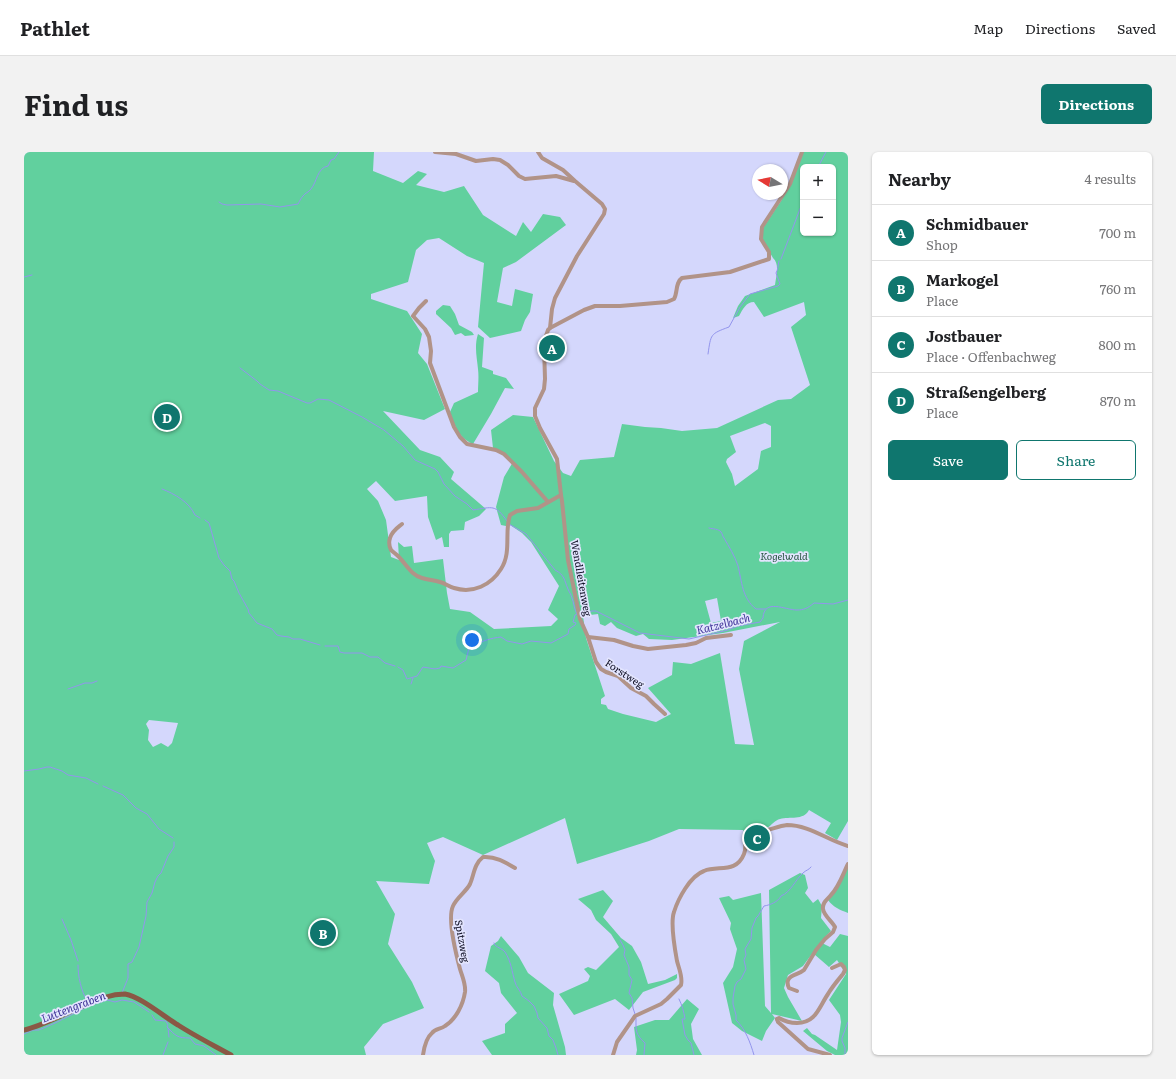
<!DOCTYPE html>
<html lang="en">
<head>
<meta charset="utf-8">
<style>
	body { margin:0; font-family:Literata,serif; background:#f2f2f2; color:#202124 }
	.controls { position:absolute; right:12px; top:12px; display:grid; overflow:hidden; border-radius:6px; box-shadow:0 1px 3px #0004 }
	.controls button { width:36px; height:36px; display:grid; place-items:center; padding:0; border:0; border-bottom:1px solid #e0e0e0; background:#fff; color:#202124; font:20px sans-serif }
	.compass { position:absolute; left:728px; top:12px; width:36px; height:36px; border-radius:50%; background:#fff; box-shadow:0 1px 3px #0004; rotate:280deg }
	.you { position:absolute; left:448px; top:488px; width:14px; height:14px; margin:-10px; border:3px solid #fff; border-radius:50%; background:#1a73e8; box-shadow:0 0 0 6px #1a73e833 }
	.badge { display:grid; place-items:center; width:26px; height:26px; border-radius:50%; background:#0f766e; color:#fff; font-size:13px; font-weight:700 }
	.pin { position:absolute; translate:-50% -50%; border:2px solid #fff; box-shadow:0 1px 4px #0006 }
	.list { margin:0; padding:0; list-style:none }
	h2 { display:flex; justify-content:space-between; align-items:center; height:52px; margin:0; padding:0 16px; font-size:17px }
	h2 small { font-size:13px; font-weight:400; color:#757577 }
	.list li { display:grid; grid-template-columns:26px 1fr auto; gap:12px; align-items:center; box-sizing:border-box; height:56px; padding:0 16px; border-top:1px solid #e0e0e0 }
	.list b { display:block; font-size:15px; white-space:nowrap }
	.list p { margin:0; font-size:13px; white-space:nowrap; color:#757577 }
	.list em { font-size:13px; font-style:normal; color:#757577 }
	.actions { display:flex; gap:8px; padding:12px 16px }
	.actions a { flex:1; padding:9px 0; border:1px solid #0f766e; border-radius:6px; text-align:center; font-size:14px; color:#0f766e }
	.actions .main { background:#0f766e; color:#fff }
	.map { position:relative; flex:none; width:824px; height:903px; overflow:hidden; border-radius:6px }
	header { display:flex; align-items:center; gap:24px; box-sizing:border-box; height:56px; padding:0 20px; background:#fff; border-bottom:1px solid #e0e0e0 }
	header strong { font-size:19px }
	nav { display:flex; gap:22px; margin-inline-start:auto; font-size:14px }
	.intro { display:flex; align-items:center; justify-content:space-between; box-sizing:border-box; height:96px; padding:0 24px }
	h1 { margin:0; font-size:28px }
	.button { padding:10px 18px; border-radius:6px; background:#0f766e; color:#fff; font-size:14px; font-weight:700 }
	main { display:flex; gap:24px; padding:0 24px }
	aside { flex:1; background:#fff; border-radius:6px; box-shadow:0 1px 3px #0004 }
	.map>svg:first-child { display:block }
	.green { fill:#61d09e; fill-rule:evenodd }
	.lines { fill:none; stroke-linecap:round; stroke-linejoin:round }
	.stream { stroke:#9395ed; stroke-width:1 }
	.minor { stroke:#b19388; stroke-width:4 }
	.major { stroke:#8a5845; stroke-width:5 }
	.labels { text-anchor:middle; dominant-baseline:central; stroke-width:3.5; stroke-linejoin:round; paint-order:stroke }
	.park-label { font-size:10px; font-style:italic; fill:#25543f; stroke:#e3e5fe }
	.street-label { font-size:10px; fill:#0c0c21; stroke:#e3e5fe }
	.water-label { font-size:11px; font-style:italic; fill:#3e3297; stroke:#e3e5fe }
</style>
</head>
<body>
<header>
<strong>Pathlet</strong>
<nav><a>Map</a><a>Directions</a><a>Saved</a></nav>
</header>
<div class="intro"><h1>Find us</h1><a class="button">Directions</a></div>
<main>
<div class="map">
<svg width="824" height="903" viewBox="0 0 824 903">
	<rect width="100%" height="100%" fill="#d4d7fc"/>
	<g class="green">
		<path d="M 0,0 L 350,0 L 349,19 L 379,31 L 394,19 L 403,22 L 392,33 L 420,40 L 440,34 L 459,63 L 492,84 L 499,70 L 507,80 L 519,62 L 536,65 L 542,73 L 492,110 L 479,116 L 473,150 L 488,154 L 491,137 L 509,142 L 506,160 L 501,168 L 497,179 L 466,186 L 454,175 L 460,111 L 443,104 L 415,86 L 403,88 L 392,98 L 384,130 L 347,142 L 347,147 L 383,159 L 398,182 L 394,201 L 403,212 L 421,257 L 400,268 L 359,259 L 396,298 L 416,305 L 430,320 L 427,327 L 462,357 L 455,364 L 441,370 L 440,378 L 427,379 L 425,382 L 425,395 L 420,395 L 418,385 L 412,388 L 404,365 L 403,344 L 371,349 L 352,329 L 343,337 L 354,349 L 362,368 L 367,405 L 375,408 L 374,390 L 380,395 L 388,394 L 390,411 L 419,407 L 423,441 L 426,457 L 446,460 L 470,477 L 527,474 L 534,467 L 524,458 L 535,434 L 507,390 L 498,381 L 486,373 L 482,374 L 477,373 L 472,355 L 480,325 L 489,310 L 469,296 L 467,278 L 489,263 L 509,265 L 530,309 L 539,321 L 547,324 L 556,308 L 590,305 L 598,272 L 621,275 L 637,276 L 658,279 L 693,276 L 754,248 L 767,247 L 786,233 L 767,175 L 782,163 L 780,150 L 740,165 L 730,150 C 722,150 719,157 715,164 L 709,166 L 714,154 L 721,144 L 751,133 C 752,125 756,112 749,106 L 738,87 L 739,76 L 757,49 L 779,0 L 824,0 L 824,669 L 813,688 L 801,681 L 807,671 L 785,658 C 779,669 766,664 756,667 C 751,668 748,673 743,676 C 738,680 729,680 722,682 L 719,678 L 655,677 L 625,689 L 553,712 L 541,666 L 459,703 L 419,685 L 403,691 L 411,709 L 405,732 L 352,729 L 371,762 L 364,792 L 388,830 L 400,856 L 359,872 L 340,895 L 342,903 L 0,903 ZM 779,15 L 809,15 L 809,81 L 779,81 ZM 741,271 L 747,274 L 747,295 L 737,299 L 734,317 L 711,334 L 708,322 L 702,310 L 703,307 L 712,300 L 706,284 ZM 693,446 L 697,469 L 687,471 L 681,449 ZM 574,462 L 576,472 L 581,474 L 587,470 L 593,476 L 612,484 L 619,482 L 625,487 L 648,488 L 699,481 L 756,470 L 720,489 L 715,517 L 730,593 L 711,592 L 696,501 L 667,512 L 649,510 L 648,523 L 624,536 L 647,562 L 632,570 L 599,562 L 584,557 L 582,553 L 577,552 L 577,547 L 581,544 L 562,486 L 559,464 ZM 125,568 L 154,571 L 148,591 L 144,595 L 137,591 L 129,595 L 124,588 L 125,578 L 122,572 Z"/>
		<polygon points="419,153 426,154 431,162 435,173 448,180 450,183 441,184 437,181 431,183 427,176 412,162 412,159"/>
		<path d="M 454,182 L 460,186 L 458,215 L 469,219 L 469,222 L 482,226 L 490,237 L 481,236 L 467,262 L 449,292 C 434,285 431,275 426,260 L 430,251 L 454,240 C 454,233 455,225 454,217 C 453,206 450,194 454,182 Z"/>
		<path d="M 824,713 L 824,761 C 816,758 809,755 804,748 Z"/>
		<polygon points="776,721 781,723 784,736 781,741 789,751 794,747 798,754 797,766 807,779 799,787 779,814 764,823 760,836 764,845 778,869 748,862 751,866 742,879 738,889 718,879 708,871 699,831 709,815 713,797 706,777 707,771 695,746 705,744 709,748 737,741 741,854 747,861 745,738"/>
		<polygon points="579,738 589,749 579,765 597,786 608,794 617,810 624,832 641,828 653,822 653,826 651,828 619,840 605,858 591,847 550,863 535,842 564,829 566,824 560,817 564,815 572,818 595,795 587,782 572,768 567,758 554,747"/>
		<polygon points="816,782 824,784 824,903 811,903 803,899 779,879 783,876 788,882 791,883 813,898 817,870 816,863 805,848 822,822 813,808 805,815 790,802 798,791 806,795"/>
		<polygon points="477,784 495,805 504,821 530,841 529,853 541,895 542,903 468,903 458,889 481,881 481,872 493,861 477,841 475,831 461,819 467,794 474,789"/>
		<polygon points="663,847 675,857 667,872 669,887 678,903 612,903 613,898 610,875 631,868 645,868"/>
	</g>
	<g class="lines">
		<g class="stream">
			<polyline points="794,15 802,0"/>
			<path d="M 195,50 L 198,52 L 203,53 L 237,52 L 256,55 L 274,52 C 275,50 277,46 279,44 C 281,41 285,40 287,37 C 293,30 293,16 304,14 L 307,8 L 310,7 L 315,0"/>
			<polyline points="757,107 779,49"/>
			<polyline points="0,125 8,123"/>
			<path d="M 684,202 C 687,182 686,182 705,175 L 716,155 L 726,142 L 754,134 L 756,132 L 752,121 C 754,118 754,113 755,109"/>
			<path d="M 216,216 L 233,229 L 236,232 L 245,238 L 254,239 L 283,251 L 286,251 L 294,247 L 305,248 L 338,265 L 360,278 L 379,294 L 391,308 L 411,317 L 414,320 L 420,332 L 431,344 L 443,352 L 449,358 C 469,355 471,352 483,369"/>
			<path d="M 138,337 C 151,342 165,350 171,363 L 176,366"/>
			<polyline points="181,368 185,371 195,406 200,413 206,419 208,427 210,429 215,441 224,457 225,461 233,471 248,477 253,483 257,484 265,485 269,487 276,487 296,493"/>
			<path d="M 485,372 L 502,382 L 531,418 C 541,423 540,428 544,437 C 545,440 547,442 548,446 C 550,451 550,457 553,462"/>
			<path d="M 685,376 C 689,377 695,377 697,380 C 698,381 699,385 700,386 C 705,395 711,404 714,414 C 718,430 718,446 732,457 L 742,457"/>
			<path d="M 556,462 L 568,459 L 572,459 L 616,481 L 665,487 L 704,478 L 714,474 L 736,470 L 739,466 C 740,446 761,458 773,458 C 780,458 784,456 790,451 L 809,452 L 824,448"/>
			<polyline points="301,494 314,494 316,500 320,501 338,501 346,505 354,505 361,511 371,514"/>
			<path d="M 449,494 C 458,489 467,486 477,485 L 483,489 L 498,492 L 507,489 L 527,491 L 544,482 L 545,477 L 551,473 L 552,471 L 549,470 L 551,463 L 553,462"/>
			<polyline points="374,515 379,518 383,527 393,524 399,515 411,517 416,516 417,514 429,516 442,508 445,496 448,495"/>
			<polyline points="387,532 389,526"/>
			<polyline points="44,537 61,531 68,531 73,529"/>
			<polyline points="0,619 15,617 23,615 26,615 38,619 44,623 62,626 74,632"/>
			<polyline points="79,634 99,643 112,656 123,662 135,677 149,686"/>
			<polyline points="38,767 47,788 54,809"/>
			<polyline points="596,788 599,793 601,798 600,803 605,815 605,823 608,828 605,841 608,846 609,856 611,862"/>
			<path d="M 470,791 L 471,793 C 474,796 479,797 481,800 C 487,809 488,820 491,830 C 492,835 497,839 498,844 L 505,849 L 510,854 L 513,861 L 514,866 L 523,876 L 525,884 L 529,888 L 532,896 L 534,903"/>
			<path d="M 54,813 C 54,825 57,838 63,849"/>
			<polyline points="98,841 104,826 104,812 108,810 115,795 122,764 123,750 128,741 131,730 134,724 137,721 144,704 150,695 150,690"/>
			<path d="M 655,847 C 658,853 660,860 661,867 L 658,867 L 661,883 L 664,888 L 667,891 L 670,903"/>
			<path d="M 128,863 L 131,868 L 142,869 L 144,873 L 143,875 C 152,884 153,886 166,886 L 171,892 L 180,894 L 192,903"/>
			<path d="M 612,866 C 612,879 611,882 621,891 L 620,903"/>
			<polyline points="144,876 145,885"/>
			<polyline points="0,882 9,878 15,878 31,871 65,854 83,848 91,850 98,848 110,850 125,860"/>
			<polyline points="821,902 821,896 818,889 818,886 824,870"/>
			<polyline points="139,903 144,890"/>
			<path d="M 730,903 C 726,890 722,878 712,868 L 712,863 L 709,852 L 709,846 L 711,834 L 713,830 L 717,827 L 722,817 L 720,808 L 722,803 L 721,797 L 727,787 L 728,776 L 732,766 L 734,764 L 740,754 C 746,753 754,750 757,744 C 767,740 771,728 779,721 C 782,718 785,718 787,715"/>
		</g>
		<g class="minor">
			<polyline points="411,0 432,2 452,9 469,7 476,8 484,13 495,24 501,27 532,24 550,29"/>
			<polyline points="514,0 518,6 539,18 551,29 578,52 581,57 580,62 553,104 531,146 528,157 526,176"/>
			<polyline points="402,149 395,156 389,164 401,177 405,185 407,199 406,211 430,275 436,285 443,292 472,298 480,302 498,320 524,350"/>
			<path d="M 378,372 C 373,376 368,379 366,386 C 365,389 365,394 367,398 C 369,400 372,402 374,404 C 382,412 387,423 398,426 C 404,428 410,428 416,430 C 421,431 425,435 430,436 C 449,442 467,433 477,417 C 488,400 480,380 486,363 L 493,359 L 514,356 L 537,343"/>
			<polyline points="564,485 590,488 609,494 624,497 662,493 672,491 682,486 707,483"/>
			<path d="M 641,562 L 630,552 L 622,544 L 607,536 L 594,524 L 582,520 L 577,517 L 572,510 L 564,485 L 556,467 L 544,408 L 538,349 L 537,343 L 533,307 L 516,276 L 511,264 L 511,256 L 520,237 L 521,227 L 520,194 L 522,184 L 524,178 L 526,176 L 560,158 L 571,154 L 596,154 L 643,150 L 650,147 C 654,140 651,131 658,126 L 706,120 L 745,107 L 745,100 L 737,87 L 738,75 L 766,32 L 778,0"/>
			<path d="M 773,839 L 765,836 C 759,823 773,824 780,818 L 792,798 L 801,787 L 809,780 L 811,775 C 808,769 800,764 799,757 C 798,750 804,747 807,743 C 815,735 819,722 824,712"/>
			<path d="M 753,867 L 755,866 C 760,869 767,871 773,871 C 792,871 795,855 804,842 C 808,835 814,828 819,822 L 821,818 L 820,815 L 817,812 L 808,816"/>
			<polyline points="753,867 754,870 784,897 806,903"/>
			<path d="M 399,903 C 400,896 402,886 408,881 C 411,877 417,877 421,874 C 432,867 439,853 441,840 C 442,832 438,824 436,817 C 432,802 423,767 429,754 C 433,745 442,740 446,732 C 450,723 450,712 459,705 C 471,704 481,710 491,716"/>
			<path d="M 589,903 L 593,890 L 611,864 L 637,852 L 643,847 L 657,833 C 659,825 655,817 653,809 C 651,798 646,771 650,760 C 654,747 666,724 680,719 C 694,713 712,722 720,702 C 723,696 720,689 721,684 C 727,681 732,681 739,679 C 747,678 754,674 763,673 C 785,673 803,688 824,694"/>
		</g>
		<path class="major" d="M 0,878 C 29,871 54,853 82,845 C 88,843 95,842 101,842 C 117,845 139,864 154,873 C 171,884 189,893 207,903"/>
	</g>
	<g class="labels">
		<g class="park-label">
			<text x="760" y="403">Kogelwald</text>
		</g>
		<g class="street-label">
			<text transform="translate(558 426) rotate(80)">Wendlleitenweg</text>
			<text transform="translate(601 521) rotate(33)">Forstweg</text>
			<text transform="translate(439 789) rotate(80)">Spitzweg</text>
		</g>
		<g class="water-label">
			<text transform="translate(699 471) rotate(-14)">Katzelbach</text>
			<text transform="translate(49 854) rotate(-21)">Luttengraben</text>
		</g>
	</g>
</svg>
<div class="controls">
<button>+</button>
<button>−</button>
</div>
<svg class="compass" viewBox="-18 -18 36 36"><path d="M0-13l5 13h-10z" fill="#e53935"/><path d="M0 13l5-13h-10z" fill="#757577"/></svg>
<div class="you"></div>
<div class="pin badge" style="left:528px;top:196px">A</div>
<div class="pin badge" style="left:299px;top:781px">B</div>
<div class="pin badge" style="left:733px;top:686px">C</div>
<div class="pin badge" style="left:143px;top:265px">D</div>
</div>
<aside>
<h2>Nearby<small>4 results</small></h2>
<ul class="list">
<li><span class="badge">A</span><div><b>Schmidbauer</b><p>Shop</p></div><em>700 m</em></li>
<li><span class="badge">B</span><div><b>Markogel</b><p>Place</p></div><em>760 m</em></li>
<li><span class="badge">C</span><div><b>Jostbauer</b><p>Place · Offenbachweg</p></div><em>800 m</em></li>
<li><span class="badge">D</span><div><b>Straßengelberg</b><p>Place</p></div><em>870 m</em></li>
</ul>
<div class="actions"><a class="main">Save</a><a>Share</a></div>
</aside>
</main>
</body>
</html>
